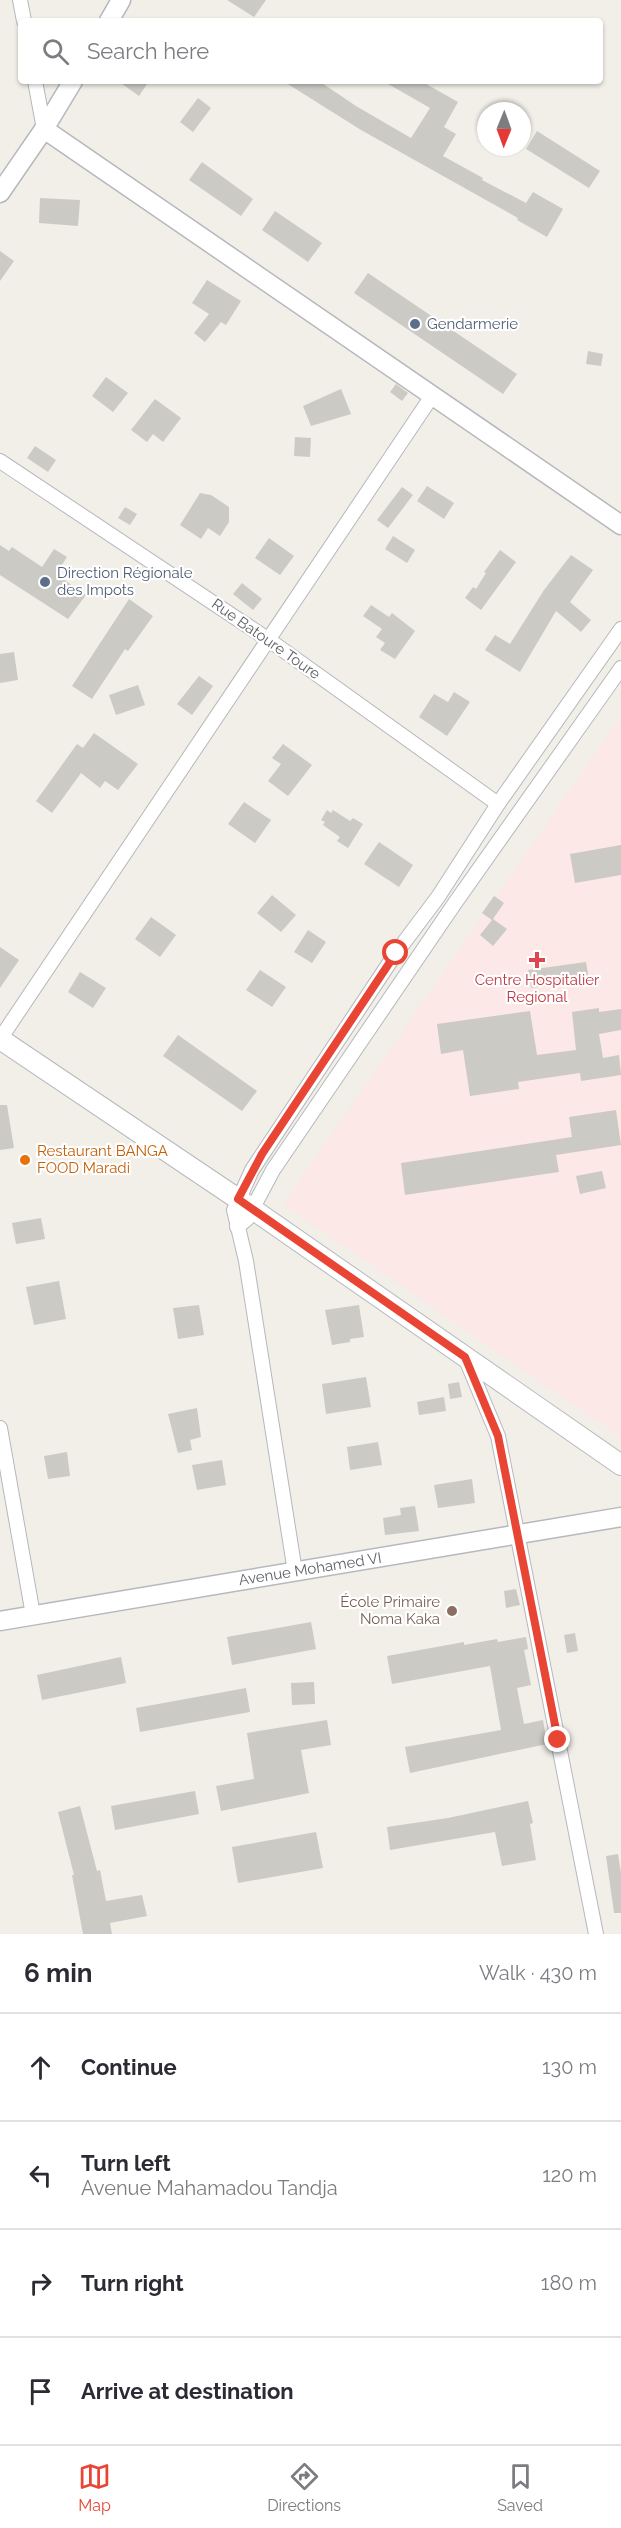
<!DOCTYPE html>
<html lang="en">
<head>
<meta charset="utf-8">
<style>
	body { margin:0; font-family:Raleway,sans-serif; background:#f2f2f3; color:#2b2b33 }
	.compass { position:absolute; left:477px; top:102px; width:54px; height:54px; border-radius:50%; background:#fff; box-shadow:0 2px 4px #0004; rotate:181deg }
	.stop { position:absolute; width:18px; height:18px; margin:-14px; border:4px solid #e94535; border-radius:50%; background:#fff }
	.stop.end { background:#e94535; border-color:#fff; box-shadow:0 2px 6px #0008 }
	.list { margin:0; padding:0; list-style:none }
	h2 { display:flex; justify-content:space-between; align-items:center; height:78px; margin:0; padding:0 24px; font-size:26px }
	h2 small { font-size:20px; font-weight:400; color:#7c7c81 }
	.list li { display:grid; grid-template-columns:39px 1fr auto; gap:18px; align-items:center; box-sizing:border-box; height:108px; padding:0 24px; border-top:2px solid #e1e1e2 }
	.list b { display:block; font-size:22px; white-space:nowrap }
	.list p { margin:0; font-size:20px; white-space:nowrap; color:#7c7c81 }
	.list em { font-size:20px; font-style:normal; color:#7c7c81 }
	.icon { flex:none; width:33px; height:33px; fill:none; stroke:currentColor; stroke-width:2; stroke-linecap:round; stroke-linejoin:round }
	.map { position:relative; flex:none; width:621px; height:1934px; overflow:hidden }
	.search { position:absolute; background:#fff; box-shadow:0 2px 4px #0004; left:18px; right:18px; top:18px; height:66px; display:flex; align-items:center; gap:15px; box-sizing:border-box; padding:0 21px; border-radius:6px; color:#7c7c81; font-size:22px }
	.sheet { height:510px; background:#fff }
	nav { display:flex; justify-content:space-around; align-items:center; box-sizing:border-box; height:84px; border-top:2px solid #e1e1e2; background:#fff; font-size:16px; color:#7c7c81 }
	nav a { display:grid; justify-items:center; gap:3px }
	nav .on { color:#e94535 }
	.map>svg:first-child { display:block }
	.medical { fill:#fce8e6 }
	.building { fill:#cccac5 }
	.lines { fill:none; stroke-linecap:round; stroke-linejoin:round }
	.minor-casing { stroke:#b5b8bc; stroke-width:16 }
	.tertiary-casing { stroke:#b5b8bc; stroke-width:21 }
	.secondary-casing { stroke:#b6babf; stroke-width:22 }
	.minor { stroke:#fff; stroke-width:14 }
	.tertiary { stroke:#fff; stroke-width:18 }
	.secondary { stroke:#fff; stroke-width:20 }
	.route { stroke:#e94535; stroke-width:8 }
	.service-dot { fill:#5c6f8a; stroke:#fff; stroke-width:2 }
	.health-dot { fill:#e0444e; stroke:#fff; stroke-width:2 }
	.food-dot { fill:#e8710a; stroke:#fff; stroke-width:2 }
	.education-dot { fill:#8d6e63; stroke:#fff; stroke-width:2 }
	.labels { text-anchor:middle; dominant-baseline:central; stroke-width:4.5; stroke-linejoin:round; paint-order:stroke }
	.service-label { font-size:15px; fill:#4e5e75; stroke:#fff; text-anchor:start }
	.street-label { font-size:15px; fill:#5f6368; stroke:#fff }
	.health-label { font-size:15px; fill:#be3a42; stroke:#fff }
	.food-label { font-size:15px; fill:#c56008; stroke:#fff; text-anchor:start }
	.education-label { font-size:15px; fill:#785e54; stroke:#fff; text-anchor:end }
</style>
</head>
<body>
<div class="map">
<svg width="621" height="1934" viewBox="0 0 621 1934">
	<rect width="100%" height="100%" fill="#f1efe8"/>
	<polygon class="medical" points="621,716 621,1438 283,1204"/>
	<g class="building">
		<polygon points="227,0 266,0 254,17"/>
		<polygon points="118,81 149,81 139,96"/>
		<polygon points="283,81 319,81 356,106 411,138 430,108 383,81 421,81 458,102 444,127 456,134 443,156 483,178 482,180 526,203 533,192 563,209 547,237 517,220 518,218 361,130"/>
		<polygon points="198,98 211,108 193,132 180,122"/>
		<polygon points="537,131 600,171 589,188 526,149"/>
		<polygon points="202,162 253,199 241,216 189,180"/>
		<polygon points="40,198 80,200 78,226 39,223"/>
		<polygon points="275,211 322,243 308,262 262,230"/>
		<polygon points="0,251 14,261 0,281"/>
		<polygon points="368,273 517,374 503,394 354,293"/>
		<polygon points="207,280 241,301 226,325 221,322 205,342 194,333 209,314 192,303"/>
		<polygon points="588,351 603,354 601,366 586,364"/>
		<polygon points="106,377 128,393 113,412 92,396"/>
		<polygon points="396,384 408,393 402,401 390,392"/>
		<polygon points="341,389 351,414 311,426 303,406"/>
		<polygon points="155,399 181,418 163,442 153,434 147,442 131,430"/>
		<polygon points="295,437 311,438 310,457 294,456"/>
		<polygon points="35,446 56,460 48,472 27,458"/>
		<polygon points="427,486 454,503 444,519 417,501"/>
		<polygon points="402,487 413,495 388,528 377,520"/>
		<polygon points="200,493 211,495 229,507 229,522 220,536 208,528 201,539 180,525"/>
		<polygon points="125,507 137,514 130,525 118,518"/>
		<polygon points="393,536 415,550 407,563 385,549"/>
		<polygon points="269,538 294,556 280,575 255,558"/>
		<polygon points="0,545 9,551 12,547 42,567 54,549 67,557 56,574 86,595 68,619 0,575"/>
		<polygon points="500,550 516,562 481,610 465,598 473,587 476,589 486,573 484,572"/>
		<polygon points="571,555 593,570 570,602 591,620 581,632 556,611 520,672 485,650 495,635 510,644 544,590"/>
		<polygon points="242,583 262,599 253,610 233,594"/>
		<polygon points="129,599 153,616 128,651 125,649 92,699 72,686"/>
		<polygon points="371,605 389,617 392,613 415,631 395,659 380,650 385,643 376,637 382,629 363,616"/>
		<polygon points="14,652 18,680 0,683 0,654"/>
		<polygon points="199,676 213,686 192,715 177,704"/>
		<polygon points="138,685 145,705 116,715 109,695"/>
		<polygon points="454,692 470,702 447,736 419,717 434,694 448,702"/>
		<polygon points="94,733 138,764 118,790 105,781 100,788 81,773 52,813 36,801 77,744 83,748"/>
		<polygon points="283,744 312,765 288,796 268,781 281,764 272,758"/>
		<polygon points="244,802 271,820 255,843 228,824"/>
		<polygon points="327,810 331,813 333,810 350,821 353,818 363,824 348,848 337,841 340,837 323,825 325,822 321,820"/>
		<polygon points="379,842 413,865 399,887 364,864"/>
		<polygon points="621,845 621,875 575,883 570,854"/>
		<polygon points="272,895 296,915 281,932 257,913"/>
		<polygon points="494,896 504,903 493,919 507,929 493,946 480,935 492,920 482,913"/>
		<polygon points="151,917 176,935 160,957 135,939"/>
		<polygon points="308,930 326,942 312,963 294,952"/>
		<polygon points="0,947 19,960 0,988"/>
		<polygon points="586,962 589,980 531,988 528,970"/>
		<polygon points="260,970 286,987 272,1007 246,990"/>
		<polygon points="80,972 106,988 93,1008 68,992"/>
		<polygon points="599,1008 599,1012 621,1009 621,1030 599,1034 603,1058 619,1055 621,1075 581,1081 580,1073 518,1082 519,1089 470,1096 463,1050 441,1054 437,1024 530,1011 537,1055 576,1050 572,1012"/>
		<polygon points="178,1035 257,1091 242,1111 163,1056"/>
		<polygon points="0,1105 7,1105 14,1148 0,1150"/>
		<polygon points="616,1110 621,1145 556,1155 559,1172 405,1195 401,1163 572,1137 569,1117"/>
		<polygon points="602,1171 606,1188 580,1194 576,1176"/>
		<polygon points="41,1218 45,1239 16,1244 12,1223"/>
		<polygon points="59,1281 66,1319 34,1325 26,1287"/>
		<polygon points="199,1305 204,1335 178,1339 173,1308"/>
		<polygon points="359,1305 364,1337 350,1339 350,1342 332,1345 325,1310"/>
		<polygon points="366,1377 371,1407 326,1414 322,1384"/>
		<polygon points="459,1382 462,1397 450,1399 448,1384"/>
		<polygon points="444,1397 446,1411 419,1415 417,1402"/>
		<polygon points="197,1408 201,1437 190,1440 192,1450 178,1453 168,1414"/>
		<polygon points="378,1442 382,1465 350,1470 347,1447"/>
		<polygon points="67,1452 70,1476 48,1479 44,1456"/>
		<polygon points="222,1460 226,1485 197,1490 192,1465"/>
		<polygon points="472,1479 475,1503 438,1508 434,1485"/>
		<polygon points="415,1506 419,1531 385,1535 383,1518 401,1515 400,1508"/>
		<polygon points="516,1589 520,1605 506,1608 504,1591"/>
		<polygon points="311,1622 316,1649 232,1665 227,1637"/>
		<polygon points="575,1633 578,1651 567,1653 564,1635"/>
		<polygon points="526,1637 528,1649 524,1650 531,1685 517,1688 524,1724 543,1720 547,1744 410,1773 405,1747 501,1730 490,1666 392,1684 387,1656 464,1642 464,1645 497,1639 498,1642"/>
		<polygon points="121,1657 126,1683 42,1700 37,1675"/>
		<polygon points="314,1682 315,1704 292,1705 291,1683"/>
		<polygon points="246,1688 250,1712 140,1732 136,1708"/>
		<polygon points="327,1720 331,1745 301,1750 309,1793 221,1811 216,1786 254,1779 247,1733"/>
		<polygon points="195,1791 199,1814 115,1830 111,1806"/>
		<polygon points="528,1801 533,1823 530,1824 536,1860 502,1866 495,1832 390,1850 387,1827 448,1818"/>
		<polygon points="80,1806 97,1871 100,1870 106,1901 142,1895 147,1916 110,1923 112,1934 83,1934 72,1875 74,1875 58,1812"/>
		<polygon points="316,1832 323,1868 238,1883 232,1847"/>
		<polygon points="618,1854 621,1873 621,1913 614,1913 606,1856"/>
	</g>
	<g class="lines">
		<defs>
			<g id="minor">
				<polyline points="20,0 24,21"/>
				<polyline points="35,81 44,129"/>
				<polyline points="0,461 269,640 498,804"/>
				<polyline points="0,1039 432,396"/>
				<polyline points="237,1227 247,1219 273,1170 455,903 621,668"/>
				<polyline points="465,1357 498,1436 596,1934"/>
				<polyline points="0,1428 33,1615"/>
				<polyline points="295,1572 246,1261 234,1210 252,1170 396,953 438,897 498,804 621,629"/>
			</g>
			<g id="tertiary">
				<polyline points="109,21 121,0"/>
				<polyline points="44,129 621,525"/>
				<polyline points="0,193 44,129 73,81"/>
				<polyline points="0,1621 621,1517"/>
			</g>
			<polyline id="secondary" points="0,1039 238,1199 621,1465"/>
		</defs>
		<use href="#minor" class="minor-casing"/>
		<use href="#tertiary" class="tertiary-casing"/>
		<use href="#secondary" class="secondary-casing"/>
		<use href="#minor" class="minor"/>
		<use href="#tertiary" class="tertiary"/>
		<use href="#secondary" class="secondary"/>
	</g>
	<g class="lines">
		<polyline class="route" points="396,953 262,1154 238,1199 465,1357 498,1436 558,1740"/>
	</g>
	<g class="service-dot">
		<circle cx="415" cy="324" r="6"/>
		<circle cx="45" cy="582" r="6"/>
	</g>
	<path class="health-dot" d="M534 951h6v6h6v6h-6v6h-6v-6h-6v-6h6z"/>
	<circle class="food-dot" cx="25" cy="1160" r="6"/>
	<circle class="education-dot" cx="452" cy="1611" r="6"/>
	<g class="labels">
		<g class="service-label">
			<text x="427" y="324">Gendarmerie</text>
			<text x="57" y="573">Direction Régionale<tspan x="57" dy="17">des Impots</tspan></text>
		</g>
		<g class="street-label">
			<text transform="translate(266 639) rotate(35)">Rue Batoure Toure</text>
			<text transform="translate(310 1569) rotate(-9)">Avenue Mohamed VI</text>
		</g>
		<g class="health-label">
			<text x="537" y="980">Centre Hospitalier<tspan x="537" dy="17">Regional</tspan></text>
		</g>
		<g class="food-label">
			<text x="37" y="1151">Restaurant BANGA<tspan x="37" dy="17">FOOD Maradi</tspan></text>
		</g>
		<g class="education-label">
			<text x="440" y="1602">École Primaire<tspan x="440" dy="17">Noma Kaka</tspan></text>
		</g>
	</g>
</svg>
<svg class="compass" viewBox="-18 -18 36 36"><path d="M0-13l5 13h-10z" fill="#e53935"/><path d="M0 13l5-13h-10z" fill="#7c7c81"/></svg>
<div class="stop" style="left:396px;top:953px"></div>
<div class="stop end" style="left:558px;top:1740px"></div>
<div class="search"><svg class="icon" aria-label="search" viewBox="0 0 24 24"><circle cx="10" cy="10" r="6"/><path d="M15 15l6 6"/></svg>Search here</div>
</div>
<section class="sheet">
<h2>6 min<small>Walk · 430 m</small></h2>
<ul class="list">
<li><svg class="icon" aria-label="ahead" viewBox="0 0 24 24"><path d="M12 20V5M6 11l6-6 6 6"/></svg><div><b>Continue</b></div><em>130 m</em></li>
<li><svg class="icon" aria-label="left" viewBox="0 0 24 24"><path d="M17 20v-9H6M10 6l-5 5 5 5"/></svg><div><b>Turn left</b><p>Avenue Mahamadou Tandja</p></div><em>120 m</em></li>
<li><svg class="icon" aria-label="right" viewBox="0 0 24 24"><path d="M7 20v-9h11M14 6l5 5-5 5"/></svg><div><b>Turn right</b></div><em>180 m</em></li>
<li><svg class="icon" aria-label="arrive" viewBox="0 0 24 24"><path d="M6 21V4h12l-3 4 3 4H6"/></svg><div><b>Arrive at destination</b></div></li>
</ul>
</section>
<nav>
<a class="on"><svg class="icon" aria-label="map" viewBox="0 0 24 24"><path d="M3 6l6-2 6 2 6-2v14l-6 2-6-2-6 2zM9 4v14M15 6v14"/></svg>Map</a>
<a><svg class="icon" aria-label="directions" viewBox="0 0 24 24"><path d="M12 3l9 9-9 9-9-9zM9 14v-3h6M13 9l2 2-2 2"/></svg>Directions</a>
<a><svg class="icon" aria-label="saved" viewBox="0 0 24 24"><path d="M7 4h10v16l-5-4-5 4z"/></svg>Saved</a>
</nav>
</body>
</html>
